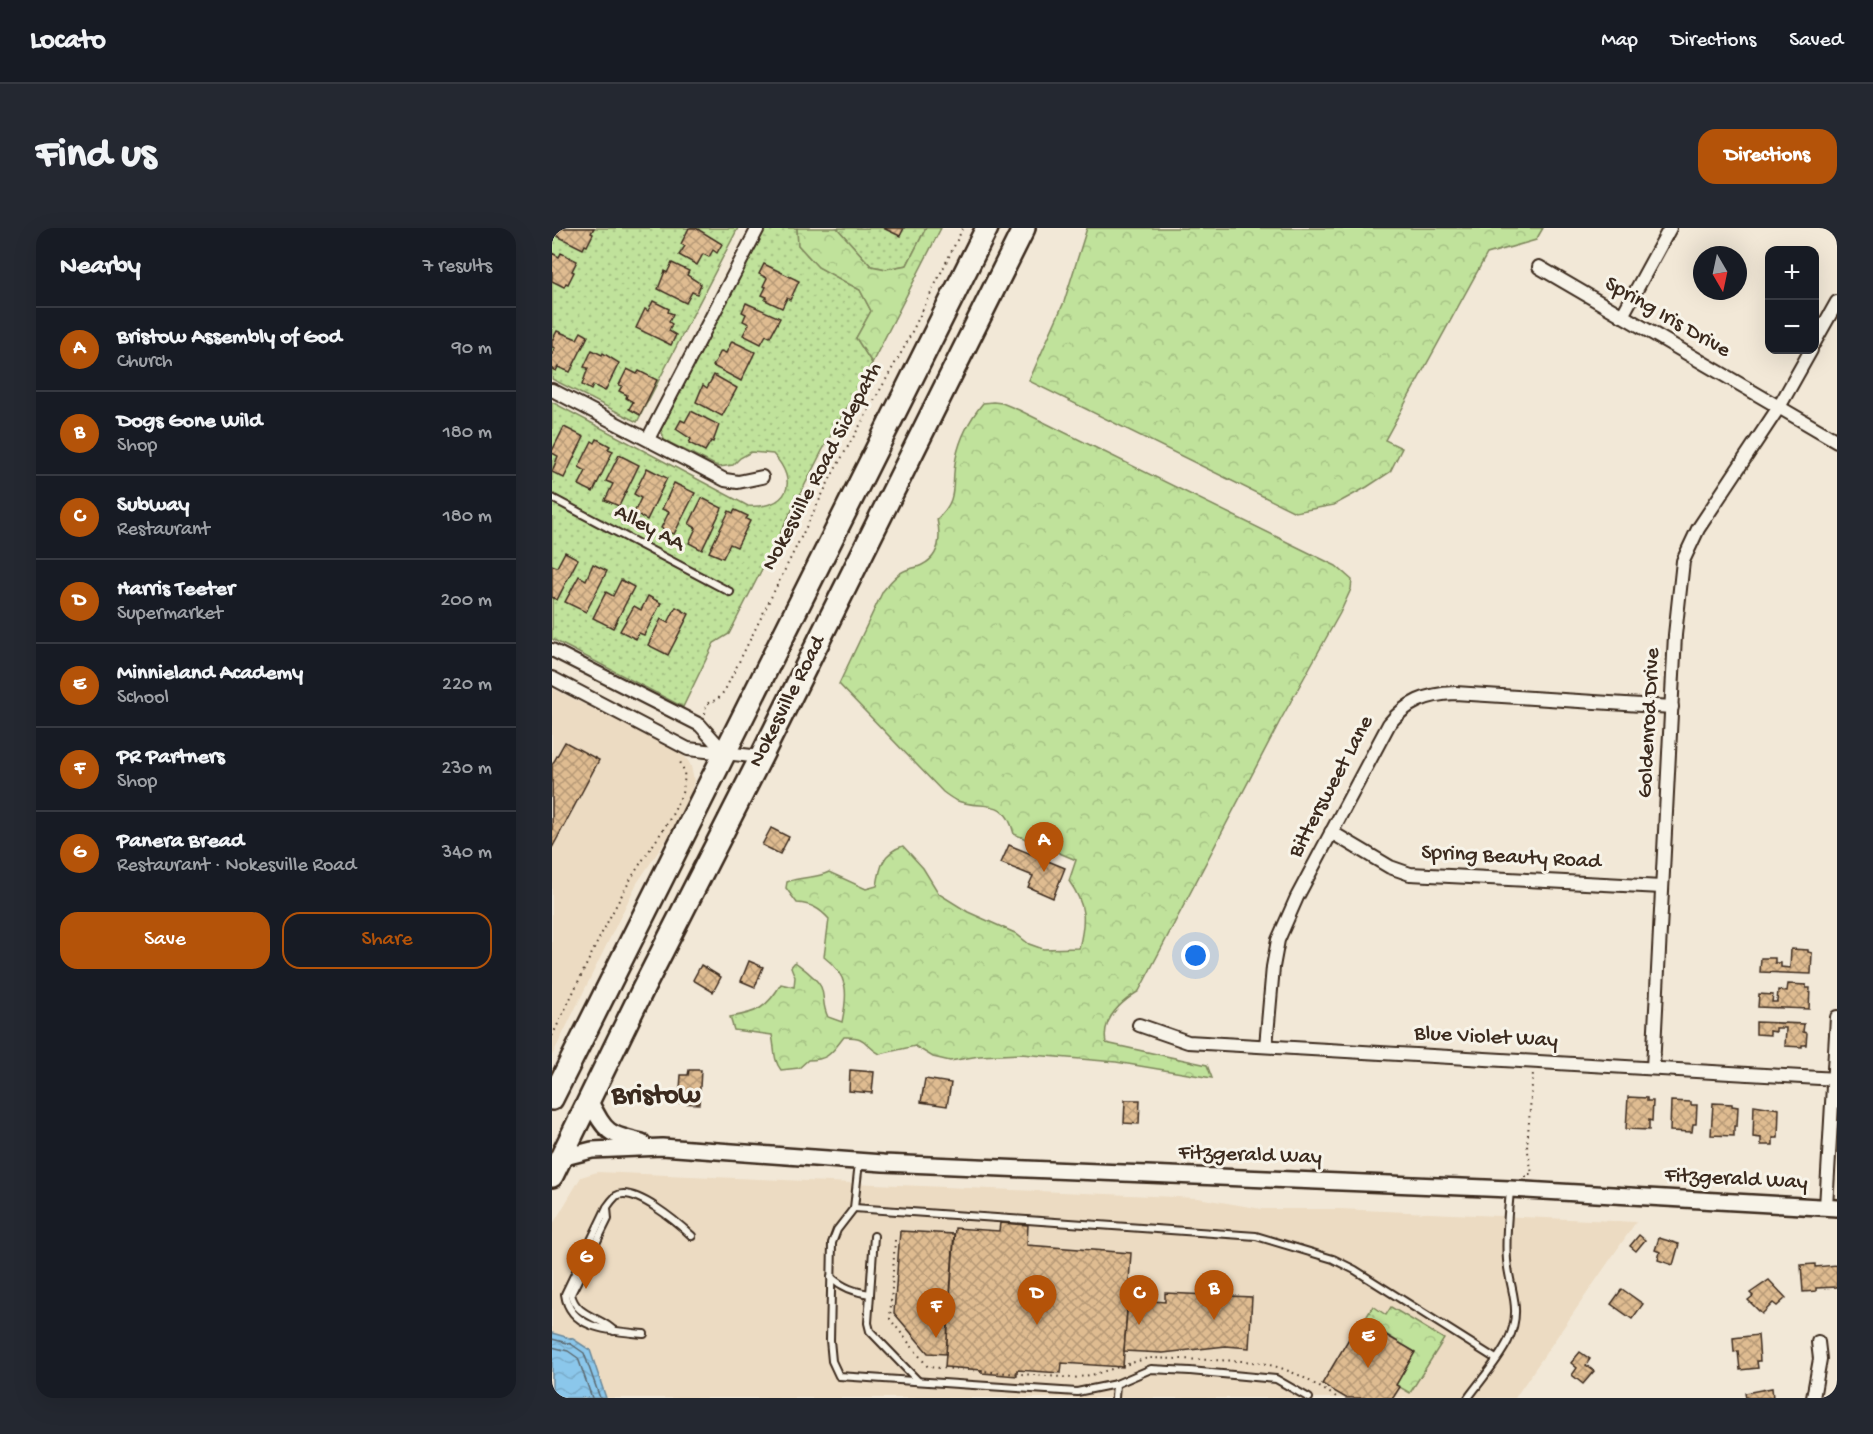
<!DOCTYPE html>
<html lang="en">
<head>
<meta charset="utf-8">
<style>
	body { margin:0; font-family:"Gochi Hand",sans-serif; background:#242831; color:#f1f3f6 }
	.controls { position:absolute; right:18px; top:18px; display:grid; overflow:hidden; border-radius:12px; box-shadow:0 6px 24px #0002 }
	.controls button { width:54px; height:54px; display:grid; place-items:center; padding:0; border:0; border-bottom:2px solid #363941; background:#171b24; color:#f1f3f6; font:30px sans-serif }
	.compass { position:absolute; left:1141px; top:18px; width:54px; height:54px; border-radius:50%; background:#171b24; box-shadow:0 6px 24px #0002; rotate:171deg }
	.you { position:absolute; left:644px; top:728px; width:21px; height:21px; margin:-15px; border:4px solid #fff; border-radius:50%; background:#1a73e8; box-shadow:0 0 0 9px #1a73e833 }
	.badge { display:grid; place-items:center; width:39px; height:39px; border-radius:50%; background:#b45309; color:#fff; font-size:20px; font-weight:700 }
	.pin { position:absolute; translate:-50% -50px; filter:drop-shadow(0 2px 3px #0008) }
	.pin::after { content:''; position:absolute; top:32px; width:21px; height:18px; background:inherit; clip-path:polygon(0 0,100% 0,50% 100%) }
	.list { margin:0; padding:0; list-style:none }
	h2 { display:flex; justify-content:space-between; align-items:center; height:78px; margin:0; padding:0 24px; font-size:26px }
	h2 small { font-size:20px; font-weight:400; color:#9ea1a6 }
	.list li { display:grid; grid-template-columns:39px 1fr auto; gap:18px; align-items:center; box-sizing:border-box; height:84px; padding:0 24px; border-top:2px solid #363941 }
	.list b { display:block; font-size:22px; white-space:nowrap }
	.list p { margin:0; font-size:20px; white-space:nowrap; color:#9ea1a6 }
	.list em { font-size:20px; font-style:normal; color:#9ea1a6 }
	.actions { display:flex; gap:12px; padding:18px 24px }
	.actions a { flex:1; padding:14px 0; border:2px solid #b45309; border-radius:18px; text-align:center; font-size:21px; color:#b45309 }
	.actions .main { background:#b45309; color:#fff }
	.map { position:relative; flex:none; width:1285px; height:1170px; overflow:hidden; border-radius:18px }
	header { display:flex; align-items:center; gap:36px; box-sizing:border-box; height:84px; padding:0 30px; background:#171b24; border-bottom:2px solid #363941 }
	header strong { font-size:28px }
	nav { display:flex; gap:33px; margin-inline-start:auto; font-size:21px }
	.intro { display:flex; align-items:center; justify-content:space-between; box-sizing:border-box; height:144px; padding:0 36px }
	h1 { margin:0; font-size:42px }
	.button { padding:15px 27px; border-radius:18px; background:#b45309; color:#fff; font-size:21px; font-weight:700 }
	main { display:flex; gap:36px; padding:0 36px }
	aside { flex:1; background:#171b24; border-radius:18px; box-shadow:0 6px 24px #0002 }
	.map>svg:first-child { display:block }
	.built { fill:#ecdbc2 }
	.grass { fill:url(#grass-dots); stroke:#7e865c; stroke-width:1.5 }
	.forest { fill:url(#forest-crowns); stroke:#7e865c; stroke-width:1.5 }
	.water { fill:url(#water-waves); stroke:#6b8899; stroke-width:1.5 }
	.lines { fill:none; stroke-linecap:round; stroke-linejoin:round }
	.shore { stroke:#5b6970; stroke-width:1.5 }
	.building { fill:url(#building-cross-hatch); stroke:#3b2a1e; stroke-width:1.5 }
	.service-casing { stroke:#3b2a1e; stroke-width:10 }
	.minor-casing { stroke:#3b2a1e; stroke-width:16 }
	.tertiary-casing { stroke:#3b2a1e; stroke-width:20 }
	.trunk-casing { stroke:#3b2a1e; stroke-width:26 }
	.path { stroke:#3b2a1e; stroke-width:2; stroke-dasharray:1.5 4.5; stroke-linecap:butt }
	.service { stroke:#f7f3e8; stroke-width:6 }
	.minor { stroke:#f7f3e8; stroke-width:12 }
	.tertiary { stroke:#f7f3e8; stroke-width:15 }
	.trunk { stroke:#f7f3e8; stroke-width:21 }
	.labels { text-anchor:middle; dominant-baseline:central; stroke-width:6; stroke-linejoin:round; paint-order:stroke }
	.street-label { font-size:22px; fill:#3b2a1e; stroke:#f7f3e8 }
	.district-label { font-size:28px; font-weight:bold; fill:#3b2a1e; stroke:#f7f3e8 }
</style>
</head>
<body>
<header>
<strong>Locato</strong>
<nav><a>Map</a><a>Directions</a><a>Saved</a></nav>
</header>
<div class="intro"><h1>Find us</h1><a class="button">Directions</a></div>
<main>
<aside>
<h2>Nearby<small>7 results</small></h2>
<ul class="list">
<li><span class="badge">A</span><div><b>Bristow Assembly of God</b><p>Church</p></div><em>90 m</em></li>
<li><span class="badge">B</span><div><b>Dogs Gone Wild</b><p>Shop</p></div><em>180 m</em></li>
<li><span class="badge">C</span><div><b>Subway</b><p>Restaurant</p></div><em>180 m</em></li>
<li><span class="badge">D</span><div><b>Harris Teeter</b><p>Supermarket</p></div><em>200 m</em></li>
<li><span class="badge">E</span><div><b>Minnieland Academy</b><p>School</p></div><em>220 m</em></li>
<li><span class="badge">F</span><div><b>PR Partners</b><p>Shop</p></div><em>230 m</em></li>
<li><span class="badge">G</span><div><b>Panera Bread</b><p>Restaurant · Nokesville Road</p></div><em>340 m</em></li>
</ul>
<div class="actions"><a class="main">Save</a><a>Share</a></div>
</aside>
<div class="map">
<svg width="1285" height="1170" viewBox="0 0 1285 1170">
	<defs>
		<pattern id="grass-dots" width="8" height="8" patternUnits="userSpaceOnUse" patternTransform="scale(1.5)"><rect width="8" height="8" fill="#c0e29b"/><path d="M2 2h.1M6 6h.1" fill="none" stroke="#a6c285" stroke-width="1.8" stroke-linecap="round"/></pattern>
		<pattern id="forest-crowns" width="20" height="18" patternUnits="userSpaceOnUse" patternTransform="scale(1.5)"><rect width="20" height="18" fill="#c0e29b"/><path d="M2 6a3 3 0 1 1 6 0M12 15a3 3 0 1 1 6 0" fill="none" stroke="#a6c285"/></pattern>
		<pattern id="water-waves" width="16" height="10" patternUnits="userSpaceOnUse" patternTransform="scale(1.5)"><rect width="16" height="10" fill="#8bc7eb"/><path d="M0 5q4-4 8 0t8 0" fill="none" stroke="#79abc9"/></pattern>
		<pattern id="building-cross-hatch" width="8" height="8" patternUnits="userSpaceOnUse" patternTransform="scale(1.5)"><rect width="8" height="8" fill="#dfbc91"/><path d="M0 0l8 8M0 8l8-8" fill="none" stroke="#b69976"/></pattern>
	</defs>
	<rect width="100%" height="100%" fill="#f2e8d7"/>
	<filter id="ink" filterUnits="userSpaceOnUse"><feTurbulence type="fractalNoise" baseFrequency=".0167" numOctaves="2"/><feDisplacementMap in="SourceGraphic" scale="12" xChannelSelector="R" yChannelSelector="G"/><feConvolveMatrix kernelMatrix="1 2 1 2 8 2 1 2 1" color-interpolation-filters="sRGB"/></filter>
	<g filter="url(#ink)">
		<g class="built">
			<polygon points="0,460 125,523 135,531 139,538 142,553 139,565 119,605 85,655 0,828"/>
			<polygon points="45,944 646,970 710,981 787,981 1084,994 963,1170 0,1170 0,998 29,949"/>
		</g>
		<g class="grass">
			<polygon points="0,0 186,0 85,194 0,151"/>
			<path d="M 213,0 L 245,0 L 246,17 L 266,39 L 308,62 L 319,83 L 304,110 L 320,135 L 270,223 L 177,406 L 162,415 L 131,479 L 0,411 L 0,174 L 196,278 C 235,281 248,255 221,226 L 199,224 L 188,230 L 181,237 L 167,239 L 112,212 L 109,201 Z"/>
			<polygon points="285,0 374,0 355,37 334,41 319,38"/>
		</g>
		<g class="forest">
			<polygon points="245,0 285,0 319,38 334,41 355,37 374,0 389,0 320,135 304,110 319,83 308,62 266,39 246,17"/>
			<polygon points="535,0 991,0 984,12 935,26 833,212 850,220 838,244 815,259 782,277 743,284 477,153 512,74"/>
			<path d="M 441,174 L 450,175 L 467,182 L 784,338 L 800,352 L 799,361 L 788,385 L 728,493 L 587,763 C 569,774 549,791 554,815 L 655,837 L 660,850 L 564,834 L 469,826 L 427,828 L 398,833 L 381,829 L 363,818 L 328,826 C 311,817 316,808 292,809 C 280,824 277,832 256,832 L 247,840 L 229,842 C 221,832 223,820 220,807 L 182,802 L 178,789 C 205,785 215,780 229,756 L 242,759 L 243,749 L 239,739 L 243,734 C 252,741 264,749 269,759 C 273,770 270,778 276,789 L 290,794 C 296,765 297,748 272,729 L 277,691 C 267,680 259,676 245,675 L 234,660 L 235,654 C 250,648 263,651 277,644 L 314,661 L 325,658 C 328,639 331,624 351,618 L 371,640 L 387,666 L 416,684 L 463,705 L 477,716 L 491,721 L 527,720 C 534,692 534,677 517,653 L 524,632 L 462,606 C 452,565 430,584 403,572 C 399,570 395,567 391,564 L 287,456 L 331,363 C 337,356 343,347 352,343 C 358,340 365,340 370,337 C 389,328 389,309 385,291 C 408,270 398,258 404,230 C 408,210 418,191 431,175 Z"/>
			<polygon points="821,1078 834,1087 839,1079 892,1111 858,1165 844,1157 863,1124 812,1093"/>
		</g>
		<polygon class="water" points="0,1105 21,1111 38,1122 54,1170 0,1170"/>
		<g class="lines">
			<g class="shore">
				<polyline points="0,1111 19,1116 32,1125 48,1170"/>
				<polyline points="0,1119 16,1123 26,1130 40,1170"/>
			</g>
		</g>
		<g class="building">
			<polygon points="7,0 42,0 39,5 41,6 35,18 33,17 31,21 3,7"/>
			<polygon points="137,0 144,0 170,16 165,25 161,22 157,29 151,26 145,37 127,27 133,18 129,16"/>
			<polygon points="331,0 352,0 348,8"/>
			<polygon points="0,25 7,29 9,25 25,33 20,43 22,44 16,56 14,55 12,59 0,53"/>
			<polygon points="120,35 137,43 135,47 149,56 145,66 140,64 134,75 106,61 113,43 115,45"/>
			<polygon points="212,36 247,53 238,72 235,70 230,80 213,72 215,69 210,67 214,59 211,58 215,50 207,46"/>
			<polygon points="101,73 117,81 116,84 121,86 117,94 120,96 117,103 124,107 119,117 84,100 93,81 96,83"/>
			<polygon points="194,75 228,90 218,109 214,107 209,116 191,107 197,96 191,93 194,86 190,84"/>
			<polygon points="5,103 25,111 29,104 36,108 18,144 6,139 4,143 0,141 0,126 3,120 0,119 0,113"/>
			<polygon points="180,113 203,124 189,153 161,138 169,123 174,125"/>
			<polygon points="40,122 50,127 51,125 67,135 53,163 41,157 39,162 30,157 36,140 32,139"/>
			<polygon points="75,141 85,146 87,143 105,152 88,187 77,181 81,174 74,170 75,167 67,163 70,158 67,157"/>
			<polygon points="162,147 185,160 170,188 144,174 151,157 155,160"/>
			<polygon points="139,183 167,197 161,214 159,213 153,223 137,215 139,211 124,201 129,192 133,194"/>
			<polygon points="12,199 32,209 12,250 0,244 6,228 0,225 0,223"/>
			<polygon points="45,211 58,218 56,221 61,223 41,264 27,257 34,243 27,239 40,213 43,215"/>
			<polygon points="67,227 87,237 67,278 53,272 61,256 54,253"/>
			<polygon points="95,240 115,250 95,292 82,285 89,270 82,266"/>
			<polygon points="122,255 143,265 122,306 109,300 117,284 110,281"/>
			<polygon points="150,270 170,280 150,322 137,315 144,300 137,296"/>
			<polygon points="183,282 196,288 194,291 198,293 185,319 178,316 171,330 157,324 177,283 181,285"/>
			<polygon points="13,324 26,331 5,372 0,369 0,337 5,339"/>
			<polygon points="41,336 55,343 34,384 13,374 27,348 34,352"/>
			<polygon points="69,352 82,359 61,400 41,390 54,364 61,368"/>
			<polygon points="96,368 109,375 92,407 87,405 84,411 68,403 82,378 89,382"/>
			<polygon points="124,379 137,386 116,427 96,417 109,391 116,395"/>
			<polygon points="13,514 47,532 0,620 0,537"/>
			<polygon points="219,600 237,609 228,626 210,617"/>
			<polygon points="457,617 513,640 501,670 476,659 481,648 449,635"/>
			<polygon points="1239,721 1256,722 1256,724 1260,725 1259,746 1208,744 1209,730 1223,730 1223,735 1229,735 1229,739 1238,740"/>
			<polygon points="197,733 211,739 203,759 189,753"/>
			<polygon points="149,737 169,749 161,764 141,752"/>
			<polygon points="1236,756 1254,757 1254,760 1258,760 1257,781 1206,779 1207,766 1221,767 1220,774 1225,774 1226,762 1235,763"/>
			<polygon points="1204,794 1252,796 1251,804 1255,805 1254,817 1250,817 1250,819 1233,818 1234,800 1224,800 1224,804 1218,803 1218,807 1204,806"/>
			<polygon points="137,842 149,842 147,876 127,875 129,847 136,847"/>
			<polygon points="298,842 322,844 320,865 297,863"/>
			<polygon points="373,851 399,855 395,878 369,874"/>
			<polygon points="1076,869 1095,870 1095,873 1101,873 1100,893 1097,892 1097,902 1074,901"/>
			<polygon points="573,872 588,872 587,896 572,895"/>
			<polygon points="1119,873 1139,874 1139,877 1145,877 1144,896 1141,896 1140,904 1118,903"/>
			<polygon points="1161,875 1180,876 1180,878 1186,879 1185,898 1182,898 1182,908 1159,907"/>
			<polygon points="1202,877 1227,881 1226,910 1221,910 1221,917 1209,917 1209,910 1201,909"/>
			<polygon points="448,995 476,997 475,1017 579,1025 571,1139 510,1135 509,1145 465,1142 465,1148 430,1145 430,1142 393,1139 403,1000 447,1003"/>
			<polygon points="348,1003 402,1006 394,1126 376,1125 342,1085"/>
			<polygon points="1087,1007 1093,1012 1084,1023 1078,1018"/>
			<polygon points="1107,1010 1127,1016 1121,1037 1106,1032 1108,1024 1103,1022"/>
			<polygon points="1263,1036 1263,1039 1285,1037 1285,1059 1264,1060 1264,1063 1251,1064 1249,1037"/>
			<polygon points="1217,1052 1234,1070 1225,1078 1221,1075 1210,1086 1196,1072 1201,1068 1198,1065"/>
			<polygon points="1070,1061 1091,1076 1080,1091 1059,1076"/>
			<polygon points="613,1065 700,1069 697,1120 674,1118 611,1125 572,1123 576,1071 613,1074"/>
			<polygon points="808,1092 863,1124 844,1157 848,1159 841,1170 794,1170 770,1156"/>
			<polygon points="1206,1107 1208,1133 1205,1133 1206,1140 1188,1142 1186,1123 1182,1124 1181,1110"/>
			<polygon points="1028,1124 1038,1131 1034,1137 1042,1143 1031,1156 1020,1147 1025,1140 1019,1135"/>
			<polygon points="1220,1160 1221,1170 1194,1170 1193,1165"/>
		</g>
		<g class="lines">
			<defs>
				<g id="service">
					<polyline points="0,270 178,364"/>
					<polyline points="307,934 302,980 285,1002 280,1015 278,1112 280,1133 287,1148 525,1164 564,1156"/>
					<path d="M 55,980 L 56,991 L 19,1066 C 24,1089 48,1088 62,1103"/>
					<polyline points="302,980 704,1008 781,1031 803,1042 944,1131"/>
					<polyline points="322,1008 316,1095 318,1103 366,1153"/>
					<path d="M 279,1049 C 291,1060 303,1064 318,1066"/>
					<path d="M 92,1106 C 63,1103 18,1103 13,1066 L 55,979 C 57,976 61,971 64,968 C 82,957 127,996 140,1008"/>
					<polyline points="563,1170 564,1156 599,1141 638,1143 724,1151 757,1170"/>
					<path d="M 916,1170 C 929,1152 946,1133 956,1113 C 971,1080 958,1064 955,1032 C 953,1010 956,986 958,963"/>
				</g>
				<g id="minor">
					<polyline points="987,39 1285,213"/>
					<polyline points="1070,88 1118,0"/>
					<polyline points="1262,115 1285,74"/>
					<polyline points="0,162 173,252 186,254 210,249"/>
					<polyline points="96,211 206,0"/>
					<polyline points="0,422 148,497 173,525"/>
					<polyline points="0,450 136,521 209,529"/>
					<polyline points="779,604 838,639 858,646 1110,659"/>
					<polyline points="587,797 636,814 1285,851"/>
					<path d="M 714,818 L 721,739 L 726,712 L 745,669 L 837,496 C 855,474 874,466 903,465 L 1120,479"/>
					<polyline points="1101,840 1123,407 1131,333 1146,301 1227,179 1259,122"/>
					<polyline points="1274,979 1285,789"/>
					<polyline points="1261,1170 1268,1131 1266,1114"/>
				</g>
				<g id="tertiary">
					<path d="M 37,872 C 54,904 54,906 90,914"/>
					<polyline points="9,930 40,922 110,919 331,935 958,961 1285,980"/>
				</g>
				<g id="trunk">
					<polyline points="0,871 435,0"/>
					<polyline points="0,948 91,761 209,529 472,0"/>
				</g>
			</defs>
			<use href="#service" class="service-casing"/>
			<use href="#minor" class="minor-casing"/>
			<use href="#tertiary" class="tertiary-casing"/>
			<use href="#trunk" class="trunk-casing"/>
			<g class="path">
				<polyline points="153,486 154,476 166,471 173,462 281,245 353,118 411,0"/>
				<path d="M 0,808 C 25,758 48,705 76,656 C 93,625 118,598 130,565 C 133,553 134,544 128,534 L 130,531"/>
				<polyline points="974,949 974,946 980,946 975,918 981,845"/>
				<polyline points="343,1012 338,1091 376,1139 522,1150 543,1146 596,1130 691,1133 710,1135 729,1140 749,1148 786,1170"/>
			</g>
			<use href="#service" class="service"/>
			<use href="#minor" class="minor"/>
			<use href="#tertiary" class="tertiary"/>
			<use href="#trunk" class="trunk"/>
		</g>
	</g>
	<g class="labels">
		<g class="street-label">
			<text transform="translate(1115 90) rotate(30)">Spring Iris Drive</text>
			<text transform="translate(271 239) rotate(-62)">Nokesville Road Sidepath</text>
			<text transform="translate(97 301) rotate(28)">Alley AA</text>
			<text transform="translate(236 474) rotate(-63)">Nokesville Road</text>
			<text transform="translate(1098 495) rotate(-87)">Goldenrod Drive</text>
			<text transform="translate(780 559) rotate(-62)">Bittersweet Lane</text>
			<text transform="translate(959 630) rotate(3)">Spring Beauty Road</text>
			<text transform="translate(934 810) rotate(3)">Blue Violet Way</text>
			<text transform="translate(698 928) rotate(2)">Fitzgerald Way</text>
			<text transform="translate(1184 952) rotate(3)">Fitzgerald Way</text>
		</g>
		<g class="district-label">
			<text x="104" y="868">Bristow</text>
		</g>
	</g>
</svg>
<div class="controls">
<button>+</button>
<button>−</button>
</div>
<svg class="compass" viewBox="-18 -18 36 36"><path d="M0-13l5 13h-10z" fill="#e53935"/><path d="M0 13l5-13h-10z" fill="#9ea1a6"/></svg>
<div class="you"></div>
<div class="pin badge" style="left:492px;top:644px">A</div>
<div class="pin badge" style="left:662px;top:1092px">B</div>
<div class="pin badge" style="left:587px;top:1097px">C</div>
<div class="pin badge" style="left:485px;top:1097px">D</div>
<div class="pin badge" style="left:816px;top:1140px">E</div>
<div class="pin badge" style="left:384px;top:1110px">F</div>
<div class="pin badge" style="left:34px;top:1061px">G</div>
</div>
</main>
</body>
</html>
